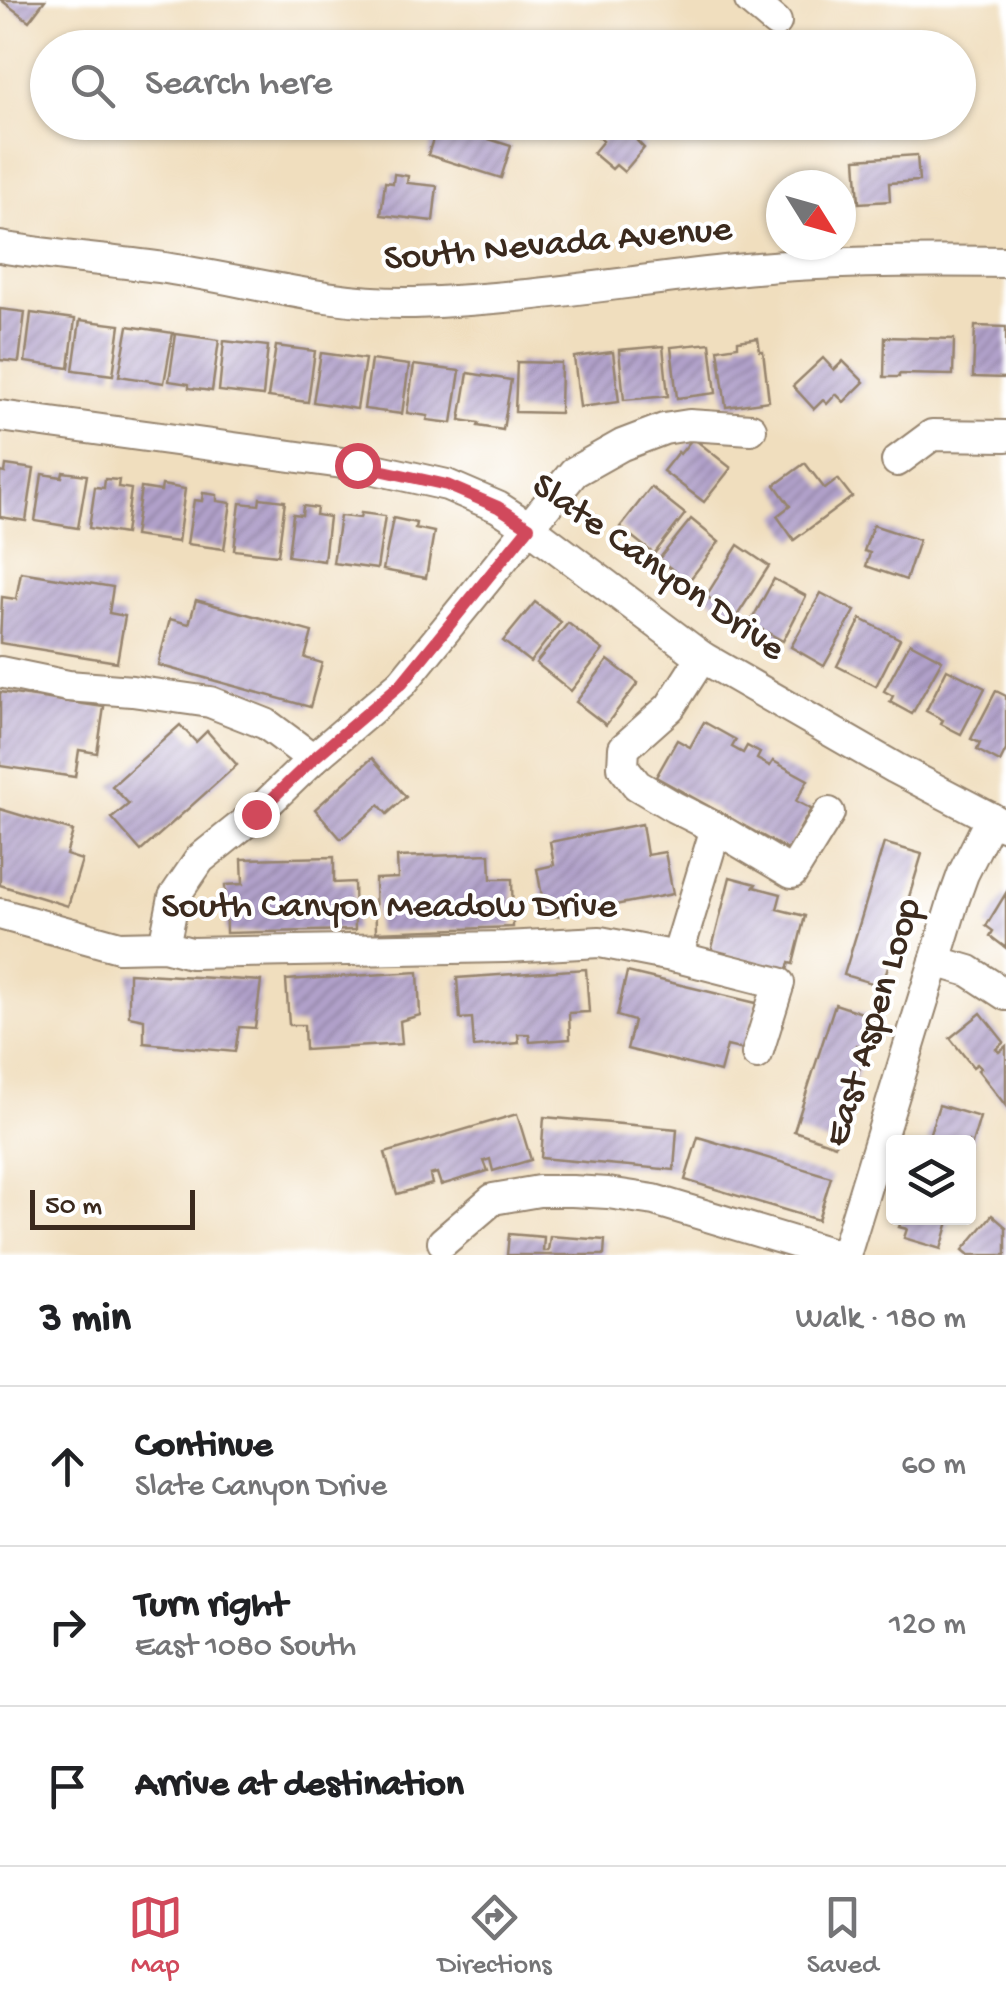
<!DOCTYPE html>
<html lang="en">
<head>
<meta charset="utf-8">
<style>
	body { margin:0; font-family:"Gochi Hand",sans-serif; background:#f2f2f2; color:#202124 }
	.controls { position:absolute; right:30px; bottom:30px; display:grid; overflow:hidden; border-radius:10px; box-shadow:0 2px 8px #0004 }
	.controls button { width:90px; height:90px; display:grid; place-items:center; padding:0; border:0; border-bottom:2px solid #e0e0e0; background:#fff; color:#202124; font:50px sans-serif }
	.compass { position:absolute; left:766px; top:170px; width:90px; height:90px; border-radius:50%; background:#fff; box-shadow:0 2px 8px #0004; rotate:127deg }
	.scale { position:absolute; left:30px; bottom:25px; width:165px; box-sizing:border-box; padding-left:10px; border:5px solid #3b2a1e; border-top:0; font-size:28px; line-height:35px; white-space:nowrap; color:#3b2a1e; -webkit-text-stroke:8px #fff; paint-order:stroke }
	.stop { position:absolute; width:30px; height:30px; margin:-22px; border:8px solid #d1495b; border-radius:50%; background:#fff }
	.stop.end { background:#d1495b; border-color:#fff; box-shadow:0 2px 10px #0008 }
	.list { margin:0; padding:0; list-style:none }
	h2 { display:flex; justify-content:space-between; align-items:center; height:130px; margin:0; padding:0 40px; font-size:42px }
	h2 small { font-size:32px; font-weight:400; color:#757577 }
	.list li { display:grid; grid-template-columns:65px 1fr auto; gap:30px; align-items:center; box-sizing:border-box; height:160px; padding:0 40px; border-top:2px solid #e0e0e0 }
	.list b { display:block; font-size:38px; white-space:nowrap }
	.list p { margin:0; font-size:32px; white-space:nowrap; color:#757577 }
	.list em { font-size:32px; font-style:normal; color:#757577 }
	.icon { flex:none; width:55px; height:55px; fill:none; stroke:currentColor; stroke-width:2; stroke-linecap:round; stroke-linejoin:round }
	.map { position:relative; flex:none; width:1006px; height:1255px; overflow:hidden }
	.search { position:absolute; background:#fff; box-shadow:0 2px 8px #0004; left:30px; right:30px; top:30px; height:110px; display:flex; align-items:center; gap:25px; box-sizing:border-box; padding:0 35px; border-radius:55px; color:#757577; font-size:38px }
	.sheet { height:610px; background:#fff }
	nav { display:flex; justify-content:space-around; align-items:center; box-sizing:border-box; height:140px; border-top:2px solid #e0e0e0; background:#fff; font-size:28px; color:#757577 }
	nav a { display:grid; justify-items:center; gap:5px }
	nav .on { color:#d1495b }
	.map>svg:first-child { display:block }
	.building { fill:url(#building-hatch) }
	.lines { fill:none; stroke-linecap:round; stroke-linejoin:round }
	.minor-casing { stroke:#96846e; stroke-width:34 }
	.minor { stroke:#fff; stroke-width:30 }
	.route { stroke:#d1495b; stroke-width:12 }
	.labels { text-anchor:middle; dominant-baseline:central; stroke-width:8; stroke-linejoin:round; paint-order:stroke }
	.street-label { font-size:38px; fill:#3b2a1e; stroke:#fff }
</style>
</head>
<body>
<div class="map">
<svg width="1006" height="1255" viewBox="0 0 1006 1255">
	<defs>
		<pattern id="building-hatch" width="6" height="6" patternUnits="userSpaceOnUse" patternTransform="scale(2.5)"><rect width="6" height="6" fill="#b1a1ca"/><path d="M-1 1l2-2M0 6l6-6M5 7l2-2" fill="none" stroke="#9183a3"/></pattern>
	</defs>
	<rect width="100%" height="100%" fill="#fff"/>
	<filter id="ink" filterUnits="userSpaceOnUse"><feTurbulence type="fractalNoise" baseFrequency=".01" numOctaves="2"/><feDisplacementMap in="SourceGraphic" scale="20" xChannelSelector="R" yChannelSelector="G"/><feConvolveMatrix kernelMatrix="1 2 1 2 8 2 1 2 1" color-interpolation-filters="sRGB"/></filter>
	<filter id="wash" filterUnits="userSpaceOnUse"><feTurbulence type="fractalNoise" baseFrequency=".0048" numOctaves="4" result="noise"/><feDisplacementMap in="SourceGraphic" scale="40" xChannelSelector="R" yChannelSelector="G"/><feGaussianBlur stdDeviation="2.25" result="paint"/><feColorMatrix in="noise" values="0 0 0 0 0 0 0 0 0 0 0 0 0 0 0 0 0 1.4 0 .05"/><feComposite in="paint" operator="in"/></filter>
	<g filter="url(#wash)">
		<rect width="100%" height="100%" fill="#f0debe"/>
		<g id="blocks">
			<g class="building">
				<polygon points="1,0 45,0 29,21"/>
				<polygon points="606,122 630,122 643,133 637,141 644,148 624,172 616,165 612,169 593,153 603,141 596,135"/>
				<polygon points="438,123 511,146 501,178 428,155"/>
				<polygon points="917,155 919,181 889,183 890,201 859,203 856,159"/>
				<polygon points="394,174 408,176 407,183 437,186 433,221 381,215 385,182 393,183"/>
				<polygon points="0,309 25,312 19,362 0,360"/>
				<polygon points="31,313 75,319 69,368 25,362"/>
				<polygon points="80,320 120,325 113,375 73,370"/>
				<polygon points="128,326 173,333 164,383 119,376"/>
				<polygon points="975,326 1006,327 1006,378 973,377"/>
				<polygon points="176,334 219,340 212,391 189,388 189,384 169,381"/>
				<polygon points="885,337 954,339 953,375 899,374 899,377 884,377"/>
				<polygon points="758,338 760,351 763,351 769,401 726,407 718,349 738,346 738,341"/>
				<polygon points="224,341 268,346 263,396 219,391"/>
				<polygon points="710,343 716,393 677,398 671,347"/>
				<polygon points="276,346 315,351 308,402 268,397"/>
				<polygon points="663,346 668,396 624,400 619,350"/>
				<polygon points="613,352 619,402 580,407 574,357"/>
				<polygon points="321,353 365,359 357,409 313,402"/>
				<polygon points="823,358 834,370 843,361 864,382 844,402 836,394 827,404 823,400 814,409 793,386"/>
				<polygon points="371,360 409,365 402,414 364,409"/>
				<polygon points="517,362 561,363 560,413 515,412"/>
				<polygon points="414,365 460,371 452,423 427,420 428,416 407,413"/>
				<polygon points="468,373 511,380 503,430 478,426 479,423 460,420"/>
				<polygon points="693,438 731,468 704,502 663,471 678,452 680,454"/>
				<polygon points="805,463 825,489 838,479 852,497 794,540 777,516 790,506 775,485"/>
				<polygon points="6,465 34,469 26,521 0,517 0,472 5,473"/>
				<polygon points="63,472 87,475 78,528 35,521 42,474 62,477"/>
				<polygon points="105,479 119,480 118,487 131,489 125,534 89,528 95,487 104,488"/>
				<polygon points="162,485 185,489 178,542 134,536 141,488 161,491"/>
				<polygon points="651,487 685,514 654,554 620,527"/>
				<polygon points="203,493 217,495 217,501 231,503 224,549 187,544 194,500 202,501"/>
				<polygon points="260,498 285,501 278,555 234,550 240,503 259,505"/>
				<polygon points="303,506 317,508 316,515 329,517 324,561 288,556 293,514 302,515"/>
				<polygon points="361,513 385,516 377,569 333,563 340,516 360,518"/>
				<polygon points="393,518 416,523 415,528 434,532 426,578 383,570"/>
				<polygon points="691,519 719,542 688,582 659,559"/>
				<polygon points="873,525 919,540 906,580 866,566 870,553 864,551"/>
				<polygon points="738,545 769,566 737,616 706,596"/>
				<polygon points="21,572 113,587 109,613 125,616 117,662 0,643 2,597 16,599"/>
				<polygon points="774,579 806,596 783,641 750,623"/>
				<polygon points="821,593 855,611 824,666 791,647"/>
				<polygon points="196,600 312,632 305,658 322,663 310,707 158,665 170,619 189,624"/>
				<polygon points="535,602 561,622 530,662 503,641"/>
				<polygon points="861,619 900,639 876,686 837,666"/>
				<polygon points="568,623 603,650 571,691 536,663"/>
				<polygon points="910,643 942,660 912,714 890,702 893,696 884,691"/>
				<polygon points="608,660 638,683 606,725 576,702"/>
				<polygon points="947,669 985,688 961,734 941,724 943,720 926,711"/>
				<polygon points="996,691 1006,696 1006,750 1000,762 977,750 980,743 971,739"/>
				<polygon points="0,692 104,707 97,753 79,750 75,777 0,766"/>
				<polygon points="704,722 736,740 732,747 743,753 747,746 760,753 757,759 770,766 773,761 808,780 796,801 811,809 788,850 656,777 677,740 690,747"/>
				<polygon points="180,725 196,742 207,731 237,765 141,851 112,818 129,804 112,786"/>
				<polygon points="372,758 406,797 387,814 379,805 341,839 315,809"/>
				<polygon points="0,809 73,831 66,855 82,860 68,906 0,885"/>
				<polygon points="642,824 647,855 665,852 673,894 546,918 537,869 554,865 550,842"/>
				<polygon points="884,843 922,854 882,986 844,975"/>
				<polygon points="490,854 491,879 512,879 513,927 376,932 375,879 398,878 397,857"/>
				<polygon points="334,857 334,883 354,882 355,930 226,933 225,885 243,884 242,859"/>
				<polygon points="730,877 756,884 754,887 781,894 777,909 805,916 793,964 789,963 787,970 711,952"/>
				<polygon points="1006,893 1006,948 990,936 993,931 986,926"/>
				<polygon points="586,969 589,1012 569,1013 570,1039 530,1042 529,1034 518,1034 519,1043 474,1047 472,1018 460,1019 457,978"/>
				<polygon points="418,972 420,1015 400,1021 402,1044 305,1050 304,1025 289,1025 286,980"/>
				<polygon points="627,972 756,1003 744,1050 727,1046 720,1072 627,1049 634,1021 617,1016"/>
				<polygon points="129,973 261,981 255,1028 239,1027 235,1052 144,1043 144,1019 129,1016"/>
				<polygon points="835,1004 874,1017 864,1047 857,1045 853,1058 862,1061 847,1106 841,1104 839,1109 846,1112 835,1145 794,1131"/>
				<polygon points="981,1013 1004,1042 996,1049 999,1052 1006,1046 1006,1106 978,1070 981,1068 977,1064 973,1067 950,1038"/>
				<polygon points="939,1105 980,1117 969,1154 968,1142 927,1142"/>
				<polygon points="517,1114 531,1160 493,1171 490,1159 484,1161 488,1171 441,1185 437,1173 430,1175 432,1184 397,1194 385,1153"/>
				<polygon points="544,1117 677,1129 674,1170 541,1158"/>
				<polygon points="698,1137 831,1177 818,1220 685,1180"/>
				<polygon points="992,1215 1006,1227 1006,1255 969,1255 963,1250"/>
				<polygon points="902,1218 950,1218 941,1249 904,1238 907,1229 899,1227"/>
				<polygon points="509,1234 544,1237 543,1251 548,1251 550,1236 605,1240 604,1255 507,1255"/>
			</g>
		</g>
	</g>
	<g filter="url(#ink)">
		<use href="#blocks" fill-opacity="0" stroke="#96846e" stroke-width="2.5"/>
		<g class="lines">
			<defs>
				<g id="minor">
					<polyline points="750,0 776,22"/>
					<path d="M 0,247 C 53,256 106,260 158,267 C 244,279 327,305 414,303 C 518,300 622,282 725,271 C 817,261 913,261 1006,262"/>
					<polyline points="0,416 357,465 447,485 498,507 529,527 702,657 895,768 1006,826"/>
					<polyline points="897,461 932,435 1006,436"/>
					<polyline points="702,657 670,707 624,748 623,767 637,785 674,807 716,828 792,873 829,813"/>
					<polyline points="0,672 68,686 132,691 210,702 266,724 313,759"/>
					<polyline points="0,914 119,947 164,946 191,953 505,947 600,942 677,957 779,983 757,1054"/>
					<polyline points="164,946 174,897 200,859 256,814 313,759 402,683 574,472 622,445 664,429 689,425 751,429"/>
					<polyline points="677,957 716,828"/>
					<polyline points="935,961 969,971 1006,995"/>
					<polyline points="443,1242 493,1199 539,1191 572,1191 608,1193 654,1200 837,1255"/>
					<polyline points="845,1255 954,899 963,874 991,818"/>
				</g>
			</defs>
			<use href="#minor" class="minor-casing"/>
			<use href="#minor" class="minor"/>
		</g>
	</g>
	<g class="lines" filter="url(#ink)">
		<polyline class="route" points="256,814 313,759 402,683 529,527 498,507 447,485 357,465"/>
	</g>
	<g class="labels">
		<g class="street-label">
			<text transform="translate(558 246) rotate(-5)">South Nevada Avenue</text>
			<text transform="translate(657 569) rotate(35)">Slate Canyon Drive</text>
			<text x="389" y="908">South Canyon Meadow Drive</text>
			<text transform="translate(875 1023) rotate(-73)">East Aspen Loop</text>
		</g>
	</g>
</svg>
<div class="controls">
<button><svg class="icon" aria-label="layers" viewBox="0 0 24 24"><path d="M12 4l9 5-9 5-9-5zM3 14l9 5 9-5"/></svg></button>
</div>
<svg class="compass" viewBox="-18 -18 36 36"><path d="M0-13l5 13h-10z" fill="#e53935"/><path d="M0 13l5-13h-10z" fill="#757577"/></svg>
<div class="scale">50 m</div>
<div class="stop" style="left:357px;top:465px"></div>
<div class="stop end" style="left:256px;top:814px"></div>
<div class="search"><svg class="icon" aria-label="search" viewBox="0 0 24 24"><circle cx="10" cy="10" r="6"/><path d="M15 15l6 6"/></svg>Search here</div>
</div>
<section class="sheet">
<h2>3 min<small>Walk · 180 m</small></h2>
<ul class="list">
<li><svg class="icon" aria-label="ahead" viewBox="0 0 24 24"><path d="M12 20V5M6 11l6-6 6 6"/></svg><div><b>Continue</b><p>Slate Canyon Drive</p></div><em>60 m</em></li>
<li><svg class="icon" aria-label="right" viewBox="0 0 24 24"><path d="M7 20v-9h11M14 6l5 5-5 5"/></svg><div><b>Turn right</b><p>East 1080 South</p></div><em>120 m</em></li>
<li><svg class="icon" aria-label="arrive" viewBox="0 0 24 24"><path d="M6 21V4h12l-3 4 3 4H6"/></svg><div><b>Arrive at destination</b></div></li>
</ul>
</section>
<nav>
<a class="on"><svg class="icon" aria-label="map" viewBox="0 0 24 24"><path d="M3 6l6-2 6 2 6-2v14l-6 2-6-2-6 2zM9 4v14M15 6v14"/></svg>Map</a>
<a><svg class="icon" aria-label="directions" viewBox="0 0 24 24"><path d="M12 3l9 9-9 9-9-9zM9 14v-3h6M13 9l2 2-2 2"/></svg>Directions</a>
<a><svg class="icon" aria-label="saved" viewBox="0 0 24 24"><path d="M7 4h10v16l-5-4-5 4z"/></svg>Saved</a>
</nav>
</body>
</html>
